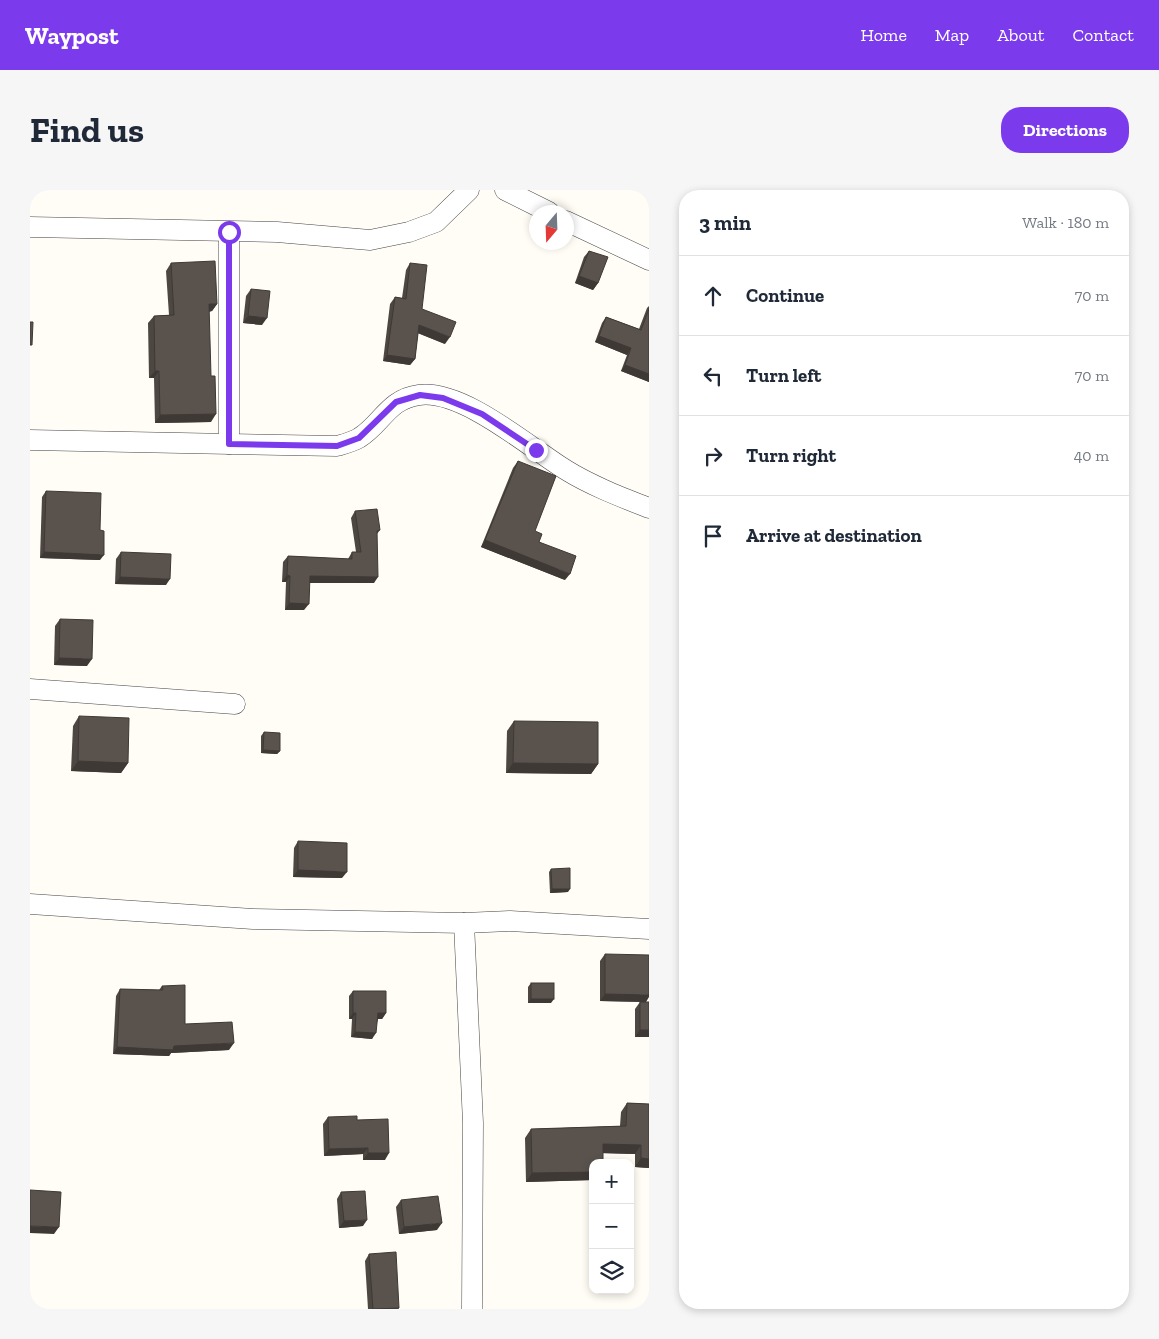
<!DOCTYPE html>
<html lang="en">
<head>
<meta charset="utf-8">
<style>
	body { margin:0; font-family:"Zilla Slab",serif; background:#f6f6f7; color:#1f2937 }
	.controls { position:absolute; right:15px; bottom:15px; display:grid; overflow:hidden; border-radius:10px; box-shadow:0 2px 8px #0003 }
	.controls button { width:45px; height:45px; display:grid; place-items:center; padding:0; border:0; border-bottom:1px solid #e0e1e3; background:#fff; color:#1f2937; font:25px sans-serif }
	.compass { position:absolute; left:499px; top:15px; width:45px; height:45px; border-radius:50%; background:#fff; box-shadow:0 2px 8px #0003; rotate:199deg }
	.stop { position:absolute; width:15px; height:15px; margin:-11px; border:4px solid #7c3aed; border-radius:50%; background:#fff }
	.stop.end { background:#7c3aed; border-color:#fff; box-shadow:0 1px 5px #0008 }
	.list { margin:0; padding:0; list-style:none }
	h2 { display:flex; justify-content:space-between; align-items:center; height:65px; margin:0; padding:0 20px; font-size:21px }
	h2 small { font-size:16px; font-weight:400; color:#747a83 }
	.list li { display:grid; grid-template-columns:32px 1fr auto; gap:15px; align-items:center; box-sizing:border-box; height:80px; padding:0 20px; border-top:1px solid #e0e1e3 }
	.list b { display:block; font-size:19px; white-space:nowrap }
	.list em { font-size:16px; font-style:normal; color:#747a83 }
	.icon { flex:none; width:28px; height:28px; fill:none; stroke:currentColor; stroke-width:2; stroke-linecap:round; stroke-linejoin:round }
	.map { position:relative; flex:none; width:619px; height:1119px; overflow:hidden; border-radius:20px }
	header { display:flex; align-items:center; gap:30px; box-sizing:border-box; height:70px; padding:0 25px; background:#7c3aed; color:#fff }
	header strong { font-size:24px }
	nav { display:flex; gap:28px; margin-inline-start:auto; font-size:18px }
	.intro { display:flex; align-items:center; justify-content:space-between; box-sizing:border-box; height:120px; padding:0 30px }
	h1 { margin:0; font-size:35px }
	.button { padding:12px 22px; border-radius:20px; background:#7c3aed; color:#fff; font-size:18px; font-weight:700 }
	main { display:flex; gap:30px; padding:0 30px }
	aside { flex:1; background:#fff; border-radius:20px; box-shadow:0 2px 8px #0003 }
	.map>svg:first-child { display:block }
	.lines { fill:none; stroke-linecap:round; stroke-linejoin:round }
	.minor-casing { stroke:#444; stroke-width:21 }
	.minor { stroke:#fff; stroke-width:20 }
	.wall { fill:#4d4742 }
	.shaded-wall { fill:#3f3936 }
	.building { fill:#5a524d; stroke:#3f3936 }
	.route { stroke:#7c3aed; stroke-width:6 }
</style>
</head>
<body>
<header>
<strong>Waypost</strong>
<nav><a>Home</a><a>Map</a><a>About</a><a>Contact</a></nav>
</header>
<div class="intro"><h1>Find us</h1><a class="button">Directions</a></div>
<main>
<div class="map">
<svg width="619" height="1119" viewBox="0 0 619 1119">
	<rect width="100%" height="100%" fill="#fffdf5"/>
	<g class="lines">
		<defs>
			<g id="minor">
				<polyline points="475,0 519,22"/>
				<polyline points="536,31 619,70"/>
				<polyline points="0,37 247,42 340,50 379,42 406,32 439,0"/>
				<polyline points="199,42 199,254"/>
				<path d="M 0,250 L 307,256 C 314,254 322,252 329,248 C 352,234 358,209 389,205 C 433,199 500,258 536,280 C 562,296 591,307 619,318"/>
				<polyline points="0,499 205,514"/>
				<polyline points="0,714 223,729 434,733 480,731 619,739"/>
				<polyline points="434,733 443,933 442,1119"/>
			</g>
		</defs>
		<use href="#minor" class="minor-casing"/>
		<use href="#minor" class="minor"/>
	</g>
	<g class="wall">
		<polygon points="559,61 568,93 563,100 545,93 554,67"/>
		<polygon points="141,73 187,114 182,121 179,122 181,232 125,233 124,188 119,188 118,133 124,126 139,125 136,81"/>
		<polygon points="380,73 392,119 415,154 388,143 385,169 380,175 353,171 360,114 365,107 372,108 376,80"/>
		<polygon points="221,99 232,135 213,133 216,106"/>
		<polygon points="619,116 619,192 591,181 597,165 565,152 572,133 576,127 609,139 617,118"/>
		<polygon points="488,271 505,341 509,352 535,390 451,357 483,278"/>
		<polygon points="16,301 70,340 70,370 10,368 12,307"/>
		<polygon points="325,321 350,340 347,344 344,393 279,393 274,420 255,420 256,392 252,392 253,372 258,366 318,369 322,362 326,362 321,328"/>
		<polygon points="91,362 136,395 85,394 86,369"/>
		<polygon points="30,429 57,476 24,475 25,436"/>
		<polygon points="49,526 98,573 91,583 41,581 43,536"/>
		<polygon points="484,531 568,574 561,584 476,583 477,541"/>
		<polygon points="234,542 250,561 247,564 231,563 231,546"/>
		<polygon points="268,651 312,688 263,687 264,658"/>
		<polygon points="521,679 538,702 520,703 519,682"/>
		<polygon points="575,764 616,812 570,811 570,771"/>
		<polygon points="501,793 521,813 498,813 498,797"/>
		<polygon points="132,796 155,834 199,860 141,863 139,866 83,864 86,806 90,799 129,800"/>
		<polygon points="323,801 356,823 352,829 348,829 342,849 321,847 322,829 319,829 319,806"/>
		<polygon points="610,812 619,812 619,847 605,847 605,819"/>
		<polygon points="597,913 619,914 619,978 605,977 605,964 573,963 563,973 563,990 496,992 495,948 501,939 590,936 591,922"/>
		<polygon points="298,927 327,930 355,970 333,970 333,964 294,966 293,934"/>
		<polygon points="311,1002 333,1036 309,1038 307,1009"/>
		<polygon points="371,1010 407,1040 369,1044 366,1017"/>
		<polygon points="339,1064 369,1119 338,1119 335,1071"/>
	</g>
	<g class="shaded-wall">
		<polygon points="549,86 568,93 563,100 545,93"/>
		<polygon points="179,114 187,114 182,121 173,122"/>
		<polygon points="218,126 237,128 232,135 213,133"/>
		<polygon points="389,135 420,147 415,154 385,142"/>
		<polygon points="569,146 601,158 597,165 565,152"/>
		<polygon points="357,165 385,169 380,175 353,171"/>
		<polygon points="595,175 619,184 619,192 591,181"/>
		<polygon points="125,181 129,181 124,188 119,188"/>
		<polygon points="186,224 181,232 125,233 130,225"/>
		<polygon points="455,350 540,384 535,390 451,357"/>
		<polygon points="14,362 74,365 70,370 10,368"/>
		<polygon points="257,385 260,386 256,392 252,392"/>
		<polygon points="280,386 348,387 344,393 275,393"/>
		<polygon points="90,387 140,389 136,395 85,394"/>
		<polygon points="259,413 279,414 274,420 255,420"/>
		<polygon points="29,468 62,469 57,476 24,475"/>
		<polygon points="233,560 250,561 247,564 231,563"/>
		<polygon points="48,571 98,573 91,583 41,581"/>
		<polygon points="483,573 568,574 561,584 476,583"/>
		<polygon points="268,680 317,682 312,688 263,687"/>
		<polygon points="522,699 540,699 538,702 520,703"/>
		<polygon points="575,804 619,805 619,807 616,812 570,811"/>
		<polygon points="501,809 524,809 521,813 498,813"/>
		<polygon points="323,823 326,823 322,829 319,829"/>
		<polygon points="348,823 356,823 352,829 344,829"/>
		<polygon points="610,840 619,840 619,847 605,847"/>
		<polygon points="325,842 346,843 342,849 321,847"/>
		<polygon points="204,853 199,860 141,863 139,866 83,864 87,857 144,856"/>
		<polygon points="573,954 611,955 605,964 566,963"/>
		<polygon points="338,958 333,964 294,966 299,959"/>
		<polygon points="338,963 359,963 355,970 333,970"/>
		<polygon points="611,968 619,969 619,978 605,977"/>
		<polygon points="563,982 563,990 496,992 502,983"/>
		<polygon points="337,1030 333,1036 309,1038 314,1031"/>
		<polygon points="412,1033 407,1040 369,1044 374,1037"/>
		<polygon points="0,1036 29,1037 24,1044 0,1043"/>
	</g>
	<g class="building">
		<polygon points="559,61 578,67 568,93 549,86"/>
		<polygon points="185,71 187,114 179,114 181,186 185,186 186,224 130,225 129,181 125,181 124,126 144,125 141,73"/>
		<polygon points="380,73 397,75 392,119 426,132 420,147 389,135 385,169 357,165 365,107 376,109"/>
		<polygon points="221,99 240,101 237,128 218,126"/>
		<polygon points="619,119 619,184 595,175 601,158 569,146 576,127 611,140"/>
		<polygon points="0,132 3,132 2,155 0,155"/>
		<polygon points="488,271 526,286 505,341 512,344 509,352 546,366 540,384 455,350"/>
		<polygon points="16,301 71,303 70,340 74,341 74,365 14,362"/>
		<polygon points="347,319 350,340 347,341 348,387 280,386 279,414 259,413 260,386 257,385 258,366 322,369 322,362 331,362 325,321"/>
		<polygon points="91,362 141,364 140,389 90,387"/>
		<polygon points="30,429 63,430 62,469 29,468"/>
		<polygon points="49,526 99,528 98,573 48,571"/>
		<polygon points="484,531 568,532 568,574 483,573"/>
		<polygon points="234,542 250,543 250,561 233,560"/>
		<polygon points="268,651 317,653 317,682 268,680"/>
		<polygon points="540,678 540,699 522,699 521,679"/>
		<polygon points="575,764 619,765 619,805 575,804"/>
		<rect x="501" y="793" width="23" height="16"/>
		<polygon points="155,795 155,834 202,832 204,853 144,856 143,860 87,857 90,799 133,800 132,796"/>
		<polygon points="323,801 356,801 356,823 348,823 346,843 325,842 326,823 323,823"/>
		<rect x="610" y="812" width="9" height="28"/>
		<polygon points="597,913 619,914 619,969 611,968 611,955 573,954 573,973 563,973 563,982 502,983 501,939 596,936"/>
		<polygon points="327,926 327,930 358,929 359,963 338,963 338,958 299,959 298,927"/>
		<polygon points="0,1000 31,1002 29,1037 0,1036"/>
		<polygon points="335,1001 337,1030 314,1031 311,1002"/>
		<polygon points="408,1006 412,1033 374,1037 371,1010"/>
		<polygon points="366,1062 369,1118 343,1119 339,1064"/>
	</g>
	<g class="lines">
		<polyline class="route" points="199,42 199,254 307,256 329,248 366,212 390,205 413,208 452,224 506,260"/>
	</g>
</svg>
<div class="controls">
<button>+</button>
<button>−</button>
<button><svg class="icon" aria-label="layers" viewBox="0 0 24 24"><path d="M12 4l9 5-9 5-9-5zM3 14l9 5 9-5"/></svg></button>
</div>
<svg class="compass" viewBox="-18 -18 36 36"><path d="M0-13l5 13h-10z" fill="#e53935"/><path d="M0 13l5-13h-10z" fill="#747a83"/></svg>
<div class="stop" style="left:199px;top:42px"></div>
<div class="stop end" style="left:506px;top:260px"></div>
</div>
<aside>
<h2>3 min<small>Walk · 180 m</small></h2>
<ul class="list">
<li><svg class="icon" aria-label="ahead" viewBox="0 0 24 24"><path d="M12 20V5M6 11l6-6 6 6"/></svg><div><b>Continue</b></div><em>70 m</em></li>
<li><svg class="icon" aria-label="left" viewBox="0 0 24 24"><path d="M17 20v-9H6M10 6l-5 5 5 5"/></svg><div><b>Turn left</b></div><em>70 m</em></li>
<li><svg class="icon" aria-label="right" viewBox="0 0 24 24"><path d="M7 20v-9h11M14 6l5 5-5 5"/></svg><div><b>Turn right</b></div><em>40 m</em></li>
<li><svg class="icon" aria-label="arrive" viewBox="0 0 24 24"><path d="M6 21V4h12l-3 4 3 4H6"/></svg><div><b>Arrive at destination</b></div></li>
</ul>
</aside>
</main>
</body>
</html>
